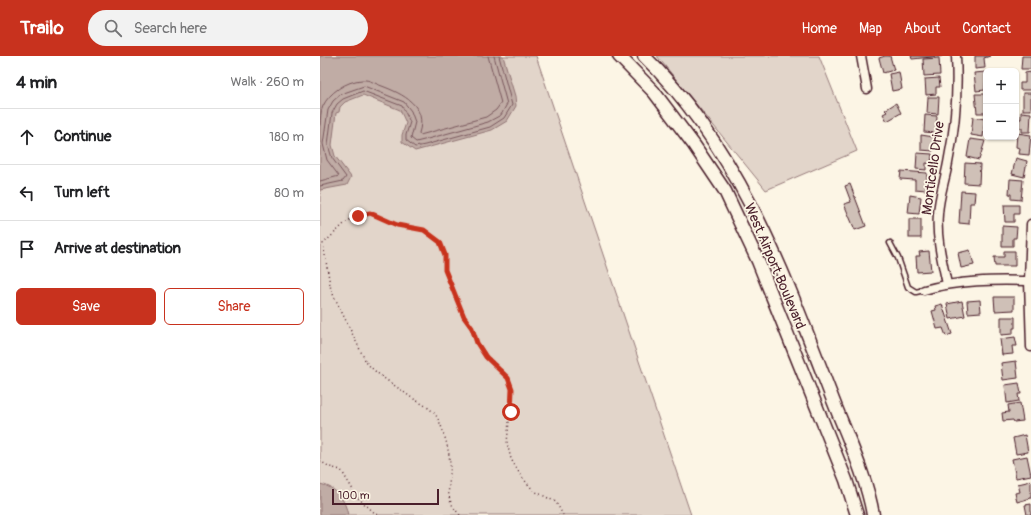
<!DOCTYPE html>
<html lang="en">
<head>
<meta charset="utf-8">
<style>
	body { margin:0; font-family:Pangolin,sans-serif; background:#f2f2f2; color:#202124 }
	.controls { position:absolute; right:12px; top:12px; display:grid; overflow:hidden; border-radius:6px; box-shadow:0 1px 3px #0004 }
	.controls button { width:36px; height:36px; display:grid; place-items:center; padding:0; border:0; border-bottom:1px solid #e0e0e0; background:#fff; color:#202124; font:20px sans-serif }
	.scale { position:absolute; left:12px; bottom:10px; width:107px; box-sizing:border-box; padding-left:4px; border:2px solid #4a1f2b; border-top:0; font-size:11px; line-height:14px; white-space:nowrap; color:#4a1f2b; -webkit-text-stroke:3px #fcf5e5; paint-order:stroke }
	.stop { position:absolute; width:12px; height:12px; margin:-9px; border:3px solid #c8321e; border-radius:50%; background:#fff }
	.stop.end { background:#c8321e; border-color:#fff; box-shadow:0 1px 4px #0008 }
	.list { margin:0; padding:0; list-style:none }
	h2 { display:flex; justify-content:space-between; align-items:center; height:52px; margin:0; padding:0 16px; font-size:17px }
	h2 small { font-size:13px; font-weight:400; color:#757577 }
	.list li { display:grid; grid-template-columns:26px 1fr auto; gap:12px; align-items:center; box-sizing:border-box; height:56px; padding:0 16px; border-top:1px solid #e0e0e0 }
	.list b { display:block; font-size:15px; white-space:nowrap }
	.list em { font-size:13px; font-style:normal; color:#757577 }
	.actions { display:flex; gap:8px; padding:12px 16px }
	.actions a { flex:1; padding:9px 0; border:1px solid #c8321e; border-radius:6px; text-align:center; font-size:14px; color:#c8321e }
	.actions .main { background:#c8321e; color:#fff }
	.icon { flex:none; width:22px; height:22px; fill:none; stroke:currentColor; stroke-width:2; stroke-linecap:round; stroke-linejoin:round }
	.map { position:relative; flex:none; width:711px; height:459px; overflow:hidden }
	header { display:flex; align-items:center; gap:24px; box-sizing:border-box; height:56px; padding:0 20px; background:#c8321e; color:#fff }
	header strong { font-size:19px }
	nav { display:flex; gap:22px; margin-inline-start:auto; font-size:14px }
	.search { width:280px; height:36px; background:#f2f2f2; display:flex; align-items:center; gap:10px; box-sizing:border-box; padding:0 14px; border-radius:22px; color:#757577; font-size:15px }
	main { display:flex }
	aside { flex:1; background:#fff }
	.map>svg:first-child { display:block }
	.green { fill:#e2d5ca; stroke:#967a7a }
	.water { fill:#c0aca5; stroke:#917474 }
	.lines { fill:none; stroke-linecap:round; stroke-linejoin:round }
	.shore { stroke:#79575c; stroke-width:1 }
	.building { fill:#cfc0b7; stroke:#4a1f2b }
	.lane-casing { stroke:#4a1f2b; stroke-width:7 }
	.street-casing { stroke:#4a1f2b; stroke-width:11 }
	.secondary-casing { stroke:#4a1f2b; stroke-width:15 }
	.path { stroke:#4a1f2b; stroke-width:1.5; stroke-dasharray:1 3; stroke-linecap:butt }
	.lane { stroke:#fcf5e5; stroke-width:4 }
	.street { stroke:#fcf5e5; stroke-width:8 }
	.secondary { stroke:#fcf5e5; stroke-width:12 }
	.route { stroke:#c8321e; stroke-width:5 }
	.labels { text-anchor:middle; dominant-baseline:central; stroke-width:3.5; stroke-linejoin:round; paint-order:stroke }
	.street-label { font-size:14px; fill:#4a1f2b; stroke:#fcf5e5 }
</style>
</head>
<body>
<header>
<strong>Trailo</strong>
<div class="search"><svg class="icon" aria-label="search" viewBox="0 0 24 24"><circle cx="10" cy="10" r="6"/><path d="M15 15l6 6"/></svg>Search here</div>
<nav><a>Home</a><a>Map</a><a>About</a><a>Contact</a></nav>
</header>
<main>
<aside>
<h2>4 min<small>Walk · 260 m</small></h2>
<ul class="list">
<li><svg class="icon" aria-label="ahead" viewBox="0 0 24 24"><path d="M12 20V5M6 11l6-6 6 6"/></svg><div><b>Continue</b></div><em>180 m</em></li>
<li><svg class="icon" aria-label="left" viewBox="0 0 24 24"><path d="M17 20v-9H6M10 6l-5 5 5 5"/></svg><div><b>Turn left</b></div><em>80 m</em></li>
<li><svg class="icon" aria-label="arrive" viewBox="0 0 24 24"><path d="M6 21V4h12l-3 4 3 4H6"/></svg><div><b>Arrive at destination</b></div></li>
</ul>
<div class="actions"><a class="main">Save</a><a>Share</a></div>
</aside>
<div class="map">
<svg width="711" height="459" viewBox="0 0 711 459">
	<rect width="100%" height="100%" fill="#fcf5e5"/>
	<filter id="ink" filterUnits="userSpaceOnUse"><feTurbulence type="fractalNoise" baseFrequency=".025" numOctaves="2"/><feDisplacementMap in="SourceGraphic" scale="8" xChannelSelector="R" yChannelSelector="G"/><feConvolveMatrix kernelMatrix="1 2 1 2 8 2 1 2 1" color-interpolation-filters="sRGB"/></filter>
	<g filter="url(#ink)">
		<g class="green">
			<polygon points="0,0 216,0 371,459 0,459"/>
			<polygon points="337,0 499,0 537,95 446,134"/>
		</g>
		<g class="water">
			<polygon points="0,0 183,0 195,40 196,50 187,65 172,74 95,95 82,86 82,79 86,67 80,54 43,39 25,46 20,51 19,56 16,57 12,89 15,100 31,121 27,129 0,134"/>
			<path d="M 0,428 C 16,431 25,443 28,459 L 0,459 Z"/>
		</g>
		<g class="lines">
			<g class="shore">
				<path d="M 0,69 C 1,63 0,56 3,50 C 9,37 26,25 42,24 C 49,23 56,28 62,30 C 83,38 108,50 99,77 L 100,79 L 166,61 L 176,54 L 181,47 L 168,0"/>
				<polyline points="0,125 19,120 7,104 3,88 8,54 13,45 21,38 44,30 84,46 91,55 95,66 91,82 96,86 104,84 168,66 181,59 187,48 174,0"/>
				<polyline points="0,130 23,125 26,121 12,102 8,89 12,57 17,48 23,43 43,35 82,50 90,66 86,79 86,84 95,91 105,89 170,71 184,62 192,49 179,0"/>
			</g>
		</g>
		<g class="building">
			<polygon points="565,0 570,0 574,14 563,17 559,2"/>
			<polygon points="591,0 622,0 592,3"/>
			<polygon points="655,0 670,0 664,2 665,12 655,13"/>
			<polygon points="702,0 711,0 711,13 701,13"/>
			<polygon points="619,2 620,19 604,20 603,3"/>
			<polygon points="579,16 582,33 572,35 569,18"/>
			<polygon points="666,16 665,34 656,35 654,17"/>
			<polygon points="711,16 711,34 700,34 700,27 705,27 705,17"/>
			<polygon points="619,22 620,31 616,31 616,38 606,39 605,23"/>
			<rect x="703" y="37" width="8" height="17"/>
			<polygon points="655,38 666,38 666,57 657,57"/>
			<polygon points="608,41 619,41 618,58 607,57"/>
			<polygon points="576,47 581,57 567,65 563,58 567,56 565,54"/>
			<polygon points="701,56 711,57 710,76 702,76 702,72 697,72 697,63 701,63"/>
			<polygon points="605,59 617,60 616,77 604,76"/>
			<polygon points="653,61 665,63 663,81 651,79"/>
			<polygon points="697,77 711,79 709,99 699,98 700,92 696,91"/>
			<polygon points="601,79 614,81 613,95 601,94"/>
			<polygon points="650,83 665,85 659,104 647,101"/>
			<polygon points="597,97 612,98 611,108 606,107 606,114 596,113"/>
			<polygon points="696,102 707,105 704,121 692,118"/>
			<polygon points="645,107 660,108 659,128 644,127"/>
			<polygon points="581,115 607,117 606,134 595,133 595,124 580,123"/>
			<polygon points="690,123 703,124 701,144 691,143 691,138 689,138"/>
			<polygon points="530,128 546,170 535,174 524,148 531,146 525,130"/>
			<polygon points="641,135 655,136 654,147 650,147 649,168 639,167"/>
			<polygon points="590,139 601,141 599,158 588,157"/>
			<polygon points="684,149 699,149 699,158 694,158 694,166 685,166"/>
			<rect x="589" y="163" width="12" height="19"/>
			<polygon points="682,170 697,171 696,182 693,182 693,190 682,190"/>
			<polygon points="650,194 654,209 641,212 638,197"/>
			<polygon points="609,195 611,215 597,216 596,200 600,200 599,196"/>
			<polygon points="684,195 695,195 695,210 675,210 674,201 684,201"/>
			<polygon points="674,241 694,241 694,254 675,255"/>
			<polygon points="660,244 661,256 648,257 647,245"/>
			<polygon points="642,245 645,260 630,263 627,248"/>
			<polygon points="622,248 632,278 626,280 623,272 617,273 612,255 616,254 615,250"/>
			<polygon points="681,261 695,261 695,272 693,272 693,278 681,279"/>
			<polygon points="695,281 697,290 692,290 693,298 682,299 680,283"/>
			<polygon points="696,305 698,322 683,324 681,307"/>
			<polygon points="699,327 701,338 698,338 699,345 687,347 685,329"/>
			<polygon points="700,347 703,365 694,366 693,364 683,365 682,357 689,356 688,349"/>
			<polygon points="705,379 708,396 696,398 693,382"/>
			<polygon points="707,400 711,419 696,422 692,403"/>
			<polygon points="711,425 711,442 697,446 695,437 700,436 698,428"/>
			<polygon points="711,448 711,459 707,459 705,449"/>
		</g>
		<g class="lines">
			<defs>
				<polyline id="lane" points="570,187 578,202 588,231 596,236 604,234"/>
				<g id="street">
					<polyline points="541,0 547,33"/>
					<polyline points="711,168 709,225 711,291"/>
					<path d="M 627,228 C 622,205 616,181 618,158 C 619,140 625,124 628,107 C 635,73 638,35 636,0"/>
					<path d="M 604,234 C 639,224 674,224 711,225"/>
				</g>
				<g id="secondary">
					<polyline points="299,0 334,36 374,89 405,135 438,205 526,424 537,459"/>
					<path d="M 324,0 C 420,94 464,217 511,339 C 525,376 547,421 553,459"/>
				</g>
			</defs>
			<use href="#lane" class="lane-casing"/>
			<use href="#street" class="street-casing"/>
			<use href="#secondary" class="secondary-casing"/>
			<g class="path">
				<polyline points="0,405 10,411 21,414 38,442 57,459"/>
				<path d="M 140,459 C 121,439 132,430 130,407 C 129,394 124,375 118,363 C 114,353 98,346 89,340 C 75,329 58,320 46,306 L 11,234 L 3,188 L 26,166 L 38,159 L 50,157 L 77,169 L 104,174 L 120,186 L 125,199 L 125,214 L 144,261 L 151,272 L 157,287 L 167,301 L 189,322 L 192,333 L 187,387 L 191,403 L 201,420 L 214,435 L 236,446 L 243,459"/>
			</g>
			<use href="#lane" class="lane"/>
			<use href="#street" class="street"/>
			<use href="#secondary" class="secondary"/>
		</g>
	</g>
	<g class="lines" filter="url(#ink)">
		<polyline class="route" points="38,160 50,157 77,169 104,174 120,186 125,199 125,214 144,261 152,272 157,287 166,301 188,322 192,333 191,356"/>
	</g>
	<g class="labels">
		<g class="street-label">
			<text transform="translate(613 112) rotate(-82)">Monticello Drive</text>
			<text transform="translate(455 210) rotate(67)">West Airport Boulevard</text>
		</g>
	</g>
</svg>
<div class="controls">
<button>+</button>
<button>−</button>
</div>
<div class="scale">100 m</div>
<div class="stop" style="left:191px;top:356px"></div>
<div class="stop end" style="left:38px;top:160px"></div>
</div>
</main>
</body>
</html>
